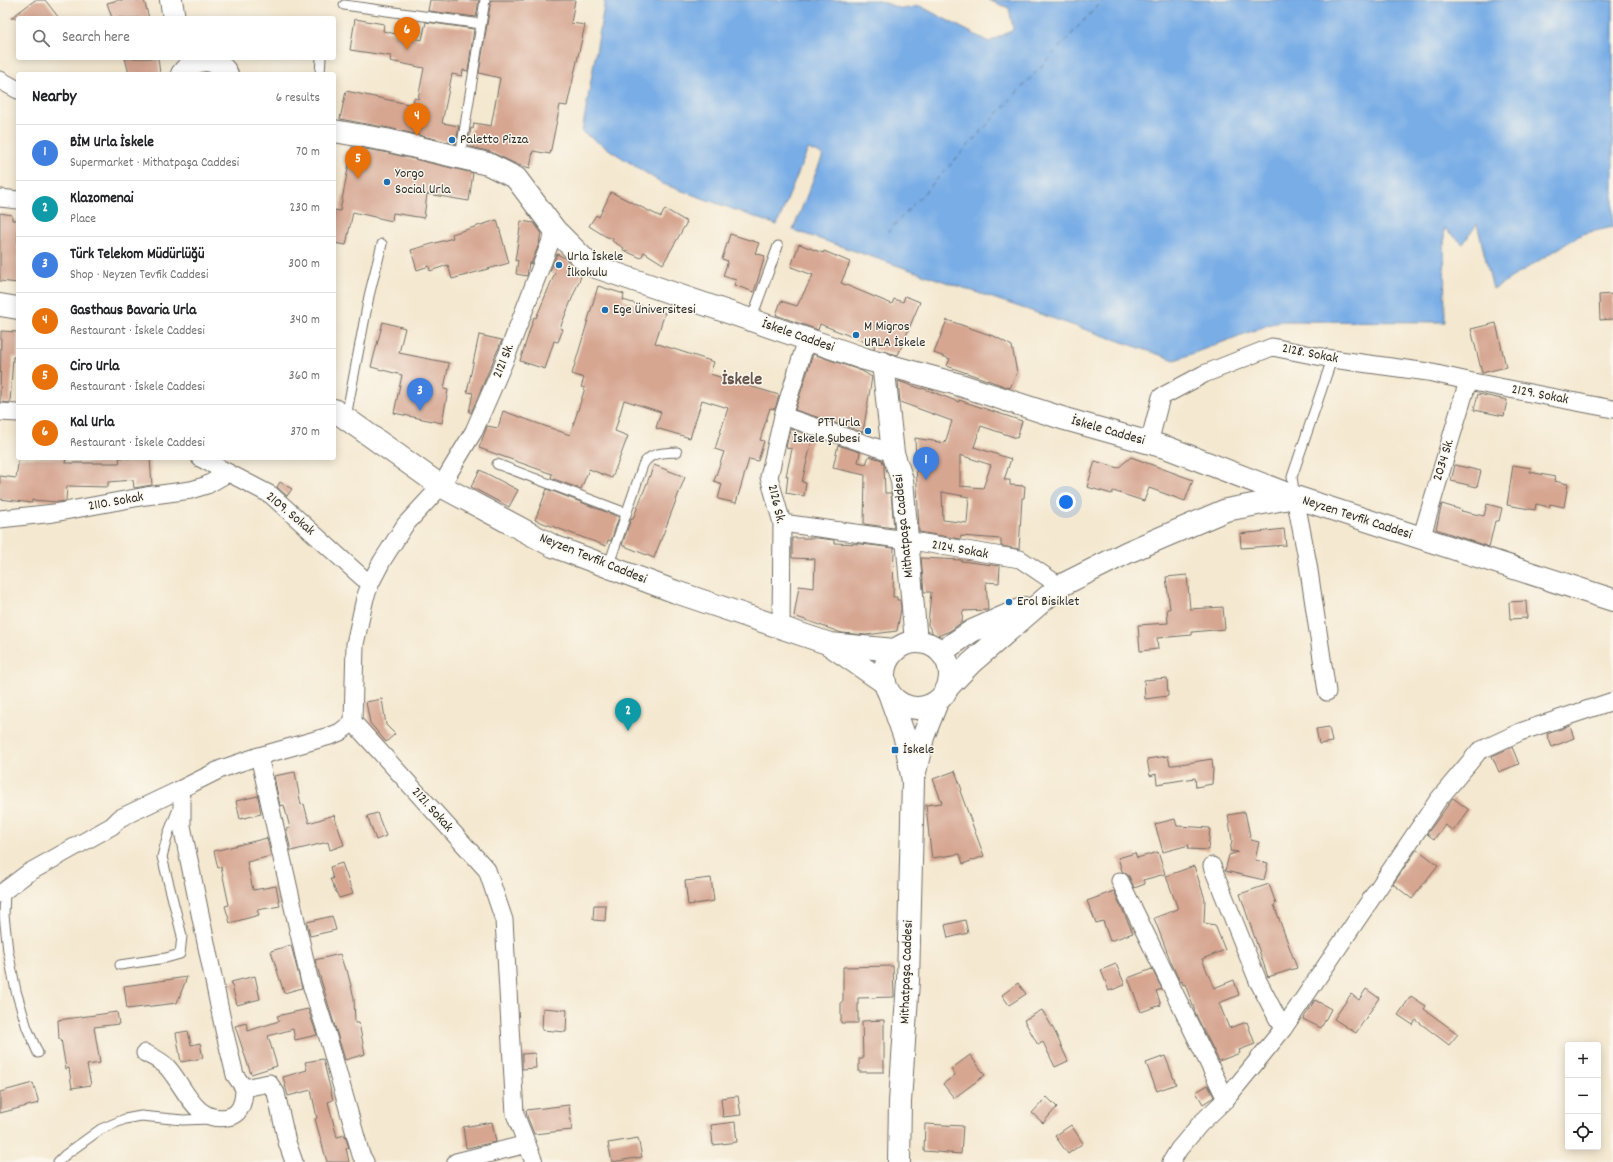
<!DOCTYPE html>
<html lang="en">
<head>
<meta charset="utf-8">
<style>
	body { margin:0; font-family:Dekko,sans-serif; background:#f6f6f6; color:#202124 }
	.controls { position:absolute; right:12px; bottom:12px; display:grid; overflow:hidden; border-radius:4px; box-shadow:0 2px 10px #0003 }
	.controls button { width:36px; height:36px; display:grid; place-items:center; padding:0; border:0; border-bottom:1px solid #e0e0e0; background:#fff; color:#202124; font:20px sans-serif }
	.you { position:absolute; left:1066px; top:502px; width:14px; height:14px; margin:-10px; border:3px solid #fff; border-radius:50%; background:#1a73e8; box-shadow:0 0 0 6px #1a73e833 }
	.badge { display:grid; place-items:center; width:26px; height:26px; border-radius:50%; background:#2563eb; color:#fff; font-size:13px; font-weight:700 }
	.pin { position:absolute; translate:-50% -33px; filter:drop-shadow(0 1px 2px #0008) }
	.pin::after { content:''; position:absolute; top:21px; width:14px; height:12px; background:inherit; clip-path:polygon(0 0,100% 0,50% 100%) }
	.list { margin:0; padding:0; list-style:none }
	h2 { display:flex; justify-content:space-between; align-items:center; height:52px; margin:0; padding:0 16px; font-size:17px }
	h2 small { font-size:13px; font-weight:400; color:#757577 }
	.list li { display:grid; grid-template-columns:26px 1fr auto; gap:12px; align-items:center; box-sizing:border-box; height:56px; padding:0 16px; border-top:1px solid #e0e0e0 }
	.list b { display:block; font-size:15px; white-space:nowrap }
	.list p { margin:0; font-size:13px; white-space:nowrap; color:#757577 }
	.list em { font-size:13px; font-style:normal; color:#757577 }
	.icon { flex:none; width:22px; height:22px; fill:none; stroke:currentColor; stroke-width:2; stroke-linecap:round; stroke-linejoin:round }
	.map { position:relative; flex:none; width:1613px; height:1162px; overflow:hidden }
	.search { position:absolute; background:#fff; box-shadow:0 2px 10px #0003; left:16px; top:16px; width:320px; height:44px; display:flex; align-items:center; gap:10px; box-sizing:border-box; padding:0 14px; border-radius:4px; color:#757577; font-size:15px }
	.panel { position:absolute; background:#fff; box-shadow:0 2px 10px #0003; left:16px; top:72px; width:320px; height:388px; border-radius:4px }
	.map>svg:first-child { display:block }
	.water { fill:#79ade6; stroke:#526c88 }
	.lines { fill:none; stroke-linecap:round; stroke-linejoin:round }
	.ferry { stroke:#46586c; stroke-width:1; stroke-dasharray:5 4; stroke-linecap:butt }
	.building { fill:#d6a691; fill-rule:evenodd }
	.lane-casing { stroke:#716d65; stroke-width:11 }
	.street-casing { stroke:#716d65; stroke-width:19 }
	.secondary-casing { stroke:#716d65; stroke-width:24 }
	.lane { stroke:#fff; stroke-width:9 }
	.street { stroke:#fff; stroke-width:17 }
	.secondary { stroke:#fff; stroke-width:22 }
	.poi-dot { fill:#1f6fb2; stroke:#fbf7ec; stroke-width:1.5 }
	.labels { text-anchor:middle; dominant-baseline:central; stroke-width:3; stroke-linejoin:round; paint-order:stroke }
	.poi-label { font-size:14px; fill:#2b2b2b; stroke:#fbf7ec; text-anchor:start }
	.street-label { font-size:14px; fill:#2b2b2b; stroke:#fbf7ec }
	.district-label { font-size:18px; font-weight:bold; fill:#67564f; stroke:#fbf7ec }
</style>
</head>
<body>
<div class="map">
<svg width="1613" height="1162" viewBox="0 0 1613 1162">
	<rect width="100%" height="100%" fill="#fbf7ec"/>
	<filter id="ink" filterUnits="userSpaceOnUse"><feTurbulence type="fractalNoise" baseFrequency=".025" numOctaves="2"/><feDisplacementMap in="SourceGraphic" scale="8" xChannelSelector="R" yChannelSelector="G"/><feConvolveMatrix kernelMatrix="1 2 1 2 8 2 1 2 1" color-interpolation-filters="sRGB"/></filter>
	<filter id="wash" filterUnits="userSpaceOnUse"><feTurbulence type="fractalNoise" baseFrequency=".012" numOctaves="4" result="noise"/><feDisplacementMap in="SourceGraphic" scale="16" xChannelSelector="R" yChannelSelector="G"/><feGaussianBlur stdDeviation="0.9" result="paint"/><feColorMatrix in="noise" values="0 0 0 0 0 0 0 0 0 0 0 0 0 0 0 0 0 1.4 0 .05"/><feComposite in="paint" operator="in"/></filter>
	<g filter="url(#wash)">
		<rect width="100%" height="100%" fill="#f4e8d0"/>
		<polygon class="water" points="605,0 877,0 902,9 920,6 989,42 1013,30 1009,8 988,0 1613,0 1613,227 1582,234 1493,289 1477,224 1463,244 1444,228 1445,322 1279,321 1175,360 793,230 823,155 808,149 777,225 663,184 582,132"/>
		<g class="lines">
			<polyline class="ferry" points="887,233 1103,0"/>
		</g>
		<g id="blocks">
			<g class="building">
				<polygon points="35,0 45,0 59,18 11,18"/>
				<polygon points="118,0 144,0 149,18 112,18 107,3"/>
				<polygon points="430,0 479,0 476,17 428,11"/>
				<polygon points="491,0 575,0 571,23 585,25 567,106 560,105 550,154 533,151 530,168 518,165 491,152 468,146 471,128 473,129 474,123 491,126 500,78 479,73"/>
				<polygon points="355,19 384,24 383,31 422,40 426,22 474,29 468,71 463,70 462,76 452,74 442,123 459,126 456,144 389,128 340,119 346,91 413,105 414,98 418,99 424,68 390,61 391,56 350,50"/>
				<polygon points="125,58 158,58 160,74 129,74"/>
				<polygon points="352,147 384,152 473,173 469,201 427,194 424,218 393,213 392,221 353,212 346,245 334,243 334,210 340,211"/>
				<polygon points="611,192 661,217 665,209 687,222 663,264 644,252 641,258 623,250 624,248 612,241 613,239 605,236 589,226 596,215 599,217"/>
				<polygon points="0,213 12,215 12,220 18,220 18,283 0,281"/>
				<polygon points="497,220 509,263 452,279 448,265 430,271 429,266 417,270 411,250 453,238 452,234"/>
				<polygon points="521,221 534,223 541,232 539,244 531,264 529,263 527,276 516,274 518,260 515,261"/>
				<polygon points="730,234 759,243 755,253 765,256 754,292 734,285 736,280 723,276 728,261 722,259"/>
				<polygon points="799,244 823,253 824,251 850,262 841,283 892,304 894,299 903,302 905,296 920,302 898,355 874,349 875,346 820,324 818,330 776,315 781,301 797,306 813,275 791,267"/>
				<polygon points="557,254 565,258 582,274 560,328 563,329 558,342 554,341 545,369 520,361 534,317 536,318 555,273 550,271"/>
				<polygon points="598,286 624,294 623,300 665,313 655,343 714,362 710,374 779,395 775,409 770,408 760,440 764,441 758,461 749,459 736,503 718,499 722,484 714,481 724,452 715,449 728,408 702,400 690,438 656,428 661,412 624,400 615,431 628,436 612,478 589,469 581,489 551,478 552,474 479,448 487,426 498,428 503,411 570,435 585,388 581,387 584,378 572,374"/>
				<polygon points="1613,294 1613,319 1600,320 1599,295"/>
				<polygon points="947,320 996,337 1012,346 1017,373 1010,388 947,366 950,359 934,353"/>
				<polygon points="383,322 405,328 399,353 449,363 444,389 448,390 442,423 394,413 402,375 371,367"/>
				<polygon points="1496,323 1506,367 1482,373 1471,329"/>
				<polygon points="1,331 18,332 17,357 13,357 10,403 0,402"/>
				<polygon points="479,335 502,340 471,413 469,412 473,393 467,392"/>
				<polygon points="813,354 862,371 872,377 863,432 795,410"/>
				<path d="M 898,381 L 922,389 L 922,388 L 959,402 L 959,400 L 1022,421 L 1017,438 L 981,426 L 974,447 L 1011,459 L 1004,480 L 1010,480 L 1010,485 L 1025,486 L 1024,498 L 1022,498 L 1019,549 L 1001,546 L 1001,539 L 961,536 L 960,539 L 919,532 L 915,438 L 945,443 L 952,421 L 900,402 ZM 960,455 L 991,465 L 983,488 L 960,486 ZM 942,492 L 969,497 L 967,523 L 943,520 Z"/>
				<polygon points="1478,394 1507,400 1504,416 1474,410"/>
				<polygon points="790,429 813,436 802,482 806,483 804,496 786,493 788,476 786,476 792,449 786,448"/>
				<polygon points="838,445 860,452 858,462 866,464 869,456 882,460 884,466 885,493 891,493 894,528 864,524 865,475 833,468"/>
				<polygon points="1131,457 1193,480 1185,501 1149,488 1144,501 1113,491 1112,494 1087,487 1095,461 1118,468"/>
				<polygon points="19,458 66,458 65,463 120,463 119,458 150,458 152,485 134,488 133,480 108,482 108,487 67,486 66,501 59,502 32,500 32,503 0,499 0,476 16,478"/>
				<polygon points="654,465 685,477 654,558 622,545 631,519 633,519"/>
				<polygon points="1455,465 1481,471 1477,487 1451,481"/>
				<polygon points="1513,465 1531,468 1530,472 1555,477 1554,481 1568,484 1564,507 1550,504 1549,507 1536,504 1535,510 1507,505"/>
				<polygon points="480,470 518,490 509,507 471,487"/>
				<polygon points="280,482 292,489 287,496 277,487"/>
				<polygon points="547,489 619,517 611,541 608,540 606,546 535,520"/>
				<polygon points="1442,504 1462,510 1461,511 1484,516 1487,504 1502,508 1499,521 1495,521 1489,547 1436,529"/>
				<polygon points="1284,529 1286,545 1241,548 1240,534"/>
				<polygon points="792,538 817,538 834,540 834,543 861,544 894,548 893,597 897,597 897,600 900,600 901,609 897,631 866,635 842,633 794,616 799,586 814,588 815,559 792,558"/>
				<polygon points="921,558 961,560 961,561 1000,566 999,583 986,582 988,610 963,611 962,622 950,631 935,637 928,625 931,592 924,592"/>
				<polygon points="1187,575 1190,609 1223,607 1225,629 1192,632 1192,635 1157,638 1158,649 1140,651 1138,625 1168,623 1167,609 1170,609 1166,577"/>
				<polygon points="1526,601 1527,618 1510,619 1509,602"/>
				<polygon points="1167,678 1168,696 1145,699 1144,680"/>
				<polygon points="382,699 386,725 395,734 386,742 370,723 366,702"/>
				<polygon points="1570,726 1574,738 1552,747 1547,734"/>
				<polygon points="1329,727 1332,742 1319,744 1316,729"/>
				<polygon points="1512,747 1519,764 1499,772 1492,756"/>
				<polygon points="1168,756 1170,765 1174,765 1212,759 1213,769 1212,784 1196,787 1195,778 1157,784 1156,774 1150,776 1147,759"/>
				<polygon points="955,771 962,790 960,791 984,856 963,864 960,854 932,858 929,836 926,805 942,803 933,779"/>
				<polygon points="295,772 301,805 304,804 309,823 334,815 344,845 330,850 328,842 291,851 286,829 290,828 284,805 280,806 274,776"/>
				<polygon points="258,796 261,814 240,819 236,801"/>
				<polygon points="1453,798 1469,810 1453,831 1445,825 1434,839 1427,834"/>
				<polygon points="1245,812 1251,840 1259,842 1255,860 1268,863 1264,880 1225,871 1229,855 1238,852 1230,851 1232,840 1228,815"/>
				<polygon points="377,813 386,836 376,840 367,816"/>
				<polygon points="1175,819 1177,826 1210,828 1208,850 1188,849 1189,845 1163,852 1155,824"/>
				<polygon points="267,838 271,856 247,862 253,890 276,886 280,906 257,910 259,915 230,923 225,906 229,905 221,867 218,868 214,851"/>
				<polygon points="1417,849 1438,865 1412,899 1393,884"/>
				<polygon points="1158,852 1165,874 1143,880 1145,884 1134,888 1129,876 1122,871 1118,858 1135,853 1137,858"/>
				<polygon points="342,863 353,894 339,898 330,879 333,879 330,867"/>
				<polygon points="1194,866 1205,899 1204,923 1215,925 1225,950 1202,959 1214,988 1234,980 1239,995 1219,1003 1229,1028 1247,1022 1255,1044 1239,1050 1240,1053 1219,1061 1197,1017 1185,984 1183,985 1182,981 1180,982 1171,962 1154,918 1178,909 1166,876"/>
				<polygon points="711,878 714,901 688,905 685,881"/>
				<polygon points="1269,884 1276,904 1274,905 1297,968 1268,977 1240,894"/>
				<polygon points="1114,891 1133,933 1110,941 1103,921 1096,923 1087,901"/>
				<polygon points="594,905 606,905 605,921 593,920"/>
				<polygon points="332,916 336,930 310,936 307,922"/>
				<polygon points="965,920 968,933 948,938 945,925"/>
				<polygon points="291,945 302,988 284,993 271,951"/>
				<polygon points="340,954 345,970 347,970 354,998 355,1023 359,1023 365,1054 345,1060 315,960"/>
				<polygon points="1116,964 1125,985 1109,991 1101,970"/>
				<polygon points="893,966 894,997 858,998 858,1023 841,1023 841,1002 843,1002 843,967"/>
				<polygon points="1152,969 1162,989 1156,991 1161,1005 1141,1012 1128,978"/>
				<polygon points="255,976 260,999 237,1005 231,982"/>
				<polygon points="187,977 177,1003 127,1009 124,986"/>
				<polygon points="1018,983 1026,994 1009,1005 1002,995"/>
				<polygon points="1366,989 1379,998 1356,1033 1334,1019 1351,994 1359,1000"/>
				<polygon points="1411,996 1426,1006 1424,1009 1458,1034 1449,1045 1416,1020 1413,1025 1398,1015"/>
				<polygon points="1315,1000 1331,1009 1321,1028 1303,1019"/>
				<polygon points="543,1008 567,1010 566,1032 542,1030"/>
				<polygon points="308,1009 317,1035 295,1040 293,1029 268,1036 277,1066 251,1074 235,1026 246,1023 248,1031 279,1021 277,1016"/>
				<polygon points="1042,1010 1054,1030 1068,1061 1055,1067 1043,1042 1038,1045 1024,1020"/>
				<polygon points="117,1012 119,1024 94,1027 100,1063 87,1065 91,1085 72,1088 69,1068 66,1069 61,1039 59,1039 58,1020"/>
				<polygon points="884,1020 884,1072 859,1072 859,1059 863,1059 862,1021"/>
				<polygon points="188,1031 191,1045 200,1043 203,1058 181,1062 176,1033"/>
				<polygon points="535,1053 536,1068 522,1069 522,1054"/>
				<polygon points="970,1055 985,1075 954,1098 943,1084 955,1075 951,1069"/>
				<polygon points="1165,1056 1176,1084 1157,1091 1146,1063"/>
				<polygon points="323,1059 333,1100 328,1102 337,1137 345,1135 349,1148 346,1148 349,1162 327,1162 315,1119 317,1118 311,1090 288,1096 283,1077 307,1070 305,1062"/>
				<polygon points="33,1083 39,1103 0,1113 0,1092"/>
				<polygon points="1208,1085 1214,1097 1203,1104 1196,1092"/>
				<polygon points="738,1096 741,1115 723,1117 721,1098"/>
				<polygon points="1047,1097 1057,1107 1043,1123 1032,1113"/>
				<polygon points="569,1105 572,1130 534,1134 527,1116 526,1110"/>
				<polygon points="492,1122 496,1142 466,1148 463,1127"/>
				<polygon points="735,1122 737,1142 713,1145 711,1125"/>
				<polygon points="925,1124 963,1126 961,1154 924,1151"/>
				<polygon points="1071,1125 1083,1143 1068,1154 1055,1136"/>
				<polygon points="638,1138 642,1157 612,1162 608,1143"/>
			</g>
		</g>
	</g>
	<g filter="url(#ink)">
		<use href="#blocks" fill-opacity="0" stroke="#716d65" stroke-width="1"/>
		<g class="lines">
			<defs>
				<g id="lane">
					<polyline points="344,5 481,24"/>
					<polyline points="320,74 321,58"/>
					<polyline points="460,157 485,0"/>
					<polyline points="751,320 778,246"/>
					<polyline points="346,417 369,296 382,244"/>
					<polyline points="497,464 626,513"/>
					<polyline points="1295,497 1292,477 1332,359"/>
					<path d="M 608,567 L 643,465 C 650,452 663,453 677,452"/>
					<polyline points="5,891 4,915 8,951 16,991 27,1028 38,1053"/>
					<polyline points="120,965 166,958 180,954 182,936 162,857 168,834 178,809"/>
					<polyline points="58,1162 65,1155 101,1129 125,1119 141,1116 183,1120 211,1119"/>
				</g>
				<g id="street">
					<polyline points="0,80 18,90"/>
					<polyline points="0,198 18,200"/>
					<polyline points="0,412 18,413"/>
					<polyline points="783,416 893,453"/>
					<polyline points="1149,443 1161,397 1204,374 1272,347 1332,359 1428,372 1468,381 1613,409"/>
					<polyline points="200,458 271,495 354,570 363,578 371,582"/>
					<polyline points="1295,497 1308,564 1327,692"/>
					<polyline points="0,519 54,513 146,496 191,490 207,485 228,473"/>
					<polyline points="782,523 906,540 1020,559 1060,586"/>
					<polyline points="1421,539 1468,381"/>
					<polyline points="781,627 782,523 769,477 783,416 807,339"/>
					<polyline points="259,756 309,978 327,1034 361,1155 365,1162"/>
					<polyline points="1212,866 1258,981 1283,1029"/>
					<polyline points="1120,881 1226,1099"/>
					<polyline points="0,894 28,873 112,826 120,818 179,790"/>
					<path d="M 145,1053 C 153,1057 162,1061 168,1068 C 185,1087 195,1124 228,1117 C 242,1114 244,1100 244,1088 L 235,1075 L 224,1030 L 182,826 L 182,802 L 179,790 L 221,769 L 256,757 L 333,735 L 340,732 L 353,722"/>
					<polyline points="244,1088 269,1083 276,1093 287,1142 294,1162"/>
					<polyline points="456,1162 527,1144"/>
					<polyline points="534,1162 515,1114 504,920 487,870 353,722 355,644 365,598 371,582 382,561 405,525 441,486 474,431 507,355 555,230"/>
					<polyline points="1171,1162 1179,1149 1200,1124 1226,1099 1283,1029 1438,800 1479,751 1520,732 1613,701"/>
				</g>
				<g id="secondary">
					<polyline points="171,0 174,18"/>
					<path d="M 182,74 C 195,56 215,55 227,74"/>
					<polyline points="334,131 386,140 488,164 516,178 555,230 590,265 865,359 957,384 1065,419 1168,448 1295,497 1613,600"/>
					<polyline points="0,305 18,308"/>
					<polyline points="883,363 893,453 902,480 916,642"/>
					<polyline points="334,410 441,486 553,546 676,592 830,644 895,650"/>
					<circle cx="917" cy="675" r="33"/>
					<polyline points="830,645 885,683"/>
					<polyline points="941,652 972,631 1024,608"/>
					<polyline points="949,686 971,663 1060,586 1128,552 1226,510 1295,497"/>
					<polyline points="889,693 905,738 913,781 908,981 900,1102 899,1162"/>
					<polyline points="915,772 923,737 937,702"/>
				</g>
			</defs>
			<use href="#lane" class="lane-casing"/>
			<use href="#street" class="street-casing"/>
			<use href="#secondary" class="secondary-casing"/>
			<use href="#lane" class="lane"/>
			<use href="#street" class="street"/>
			<use href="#secondary" class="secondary"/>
		</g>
	</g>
	<g class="poi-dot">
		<circle cx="452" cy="140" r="4"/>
		<circle cx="387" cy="182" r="4"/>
		<circle cx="559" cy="265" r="4"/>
		<circle cx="605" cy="310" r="4"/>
		<circle cx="856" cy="335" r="4"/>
		<circle cx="868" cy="431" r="4"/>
		<circle cx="1009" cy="602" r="4"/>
		<rect x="891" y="746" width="8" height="8" rx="2"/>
	</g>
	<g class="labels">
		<g class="poi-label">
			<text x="460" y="140">Paletto Pizza</text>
			<text x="395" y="174">Yorgo<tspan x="395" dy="16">Social Urla</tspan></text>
			<text x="567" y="257">Urla İskele<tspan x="567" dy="16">İlkokulu</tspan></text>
			<text x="613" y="310">Ege Üniversitesi</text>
			<text x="864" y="327">M Migros<tspan x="864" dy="16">URLA İskele</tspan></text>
			<text x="860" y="423" text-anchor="end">PTT Urla<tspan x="860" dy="16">İskele Şubesi</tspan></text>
			<text x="1017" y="602">Erol Bisiklet</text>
			<text x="903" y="750">İskele</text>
		</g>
		<g class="street-label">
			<text transform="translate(798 336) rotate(19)">İskele Caddesi</text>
			<text transform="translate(1310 354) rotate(11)">2128. Sokak</text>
			<text transform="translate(504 361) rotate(-68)">2121 Sk.</text>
			<text transform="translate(1540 395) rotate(11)">2129. Sokak</text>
			<text transform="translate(1108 431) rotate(16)">İskele Caddesi</text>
			<text transform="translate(1444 460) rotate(-73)">2034 Sk.</text>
			<text transform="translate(116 502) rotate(-10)">2110. Sokak</text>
			<text transform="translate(776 504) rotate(77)">2126 Sk.</text>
			<text transform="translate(290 514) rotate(40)">2109. Sokak</text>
			<text transform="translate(1357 518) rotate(18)">Neyzen Tevfik Caddesi</text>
			<text transform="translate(904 526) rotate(-96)">Mithatpaşa Caddesi</text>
			<text transform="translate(960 550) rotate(10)">2124. Sokak</text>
			<text transform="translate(593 559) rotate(22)">Neyzen Tevfik Caddesi</text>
			<text transform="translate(432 810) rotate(48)">2121. Sokak</text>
			<text transform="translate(907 972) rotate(-88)">Mithatpaşa Caddesi</text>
		</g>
		<g class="district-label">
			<text x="742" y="380">İskele</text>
		</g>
	</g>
</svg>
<div class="controls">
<button>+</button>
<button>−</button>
<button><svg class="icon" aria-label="locate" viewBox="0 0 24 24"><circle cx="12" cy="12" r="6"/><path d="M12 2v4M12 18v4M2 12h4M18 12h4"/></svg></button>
</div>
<div class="you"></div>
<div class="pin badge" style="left:926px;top:480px;background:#3f7fe0">1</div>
<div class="pin badge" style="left:628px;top:731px;background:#0f9aa8">2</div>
<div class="pin badge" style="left:420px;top:411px;background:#3f7fe0">3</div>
<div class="pin badge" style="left:417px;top:136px;background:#e8710a">4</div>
<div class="pin badge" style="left:358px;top:179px;background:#e8710a">5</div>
<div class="pin badge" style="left:407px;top:50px;background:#e8710a">6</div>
<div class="search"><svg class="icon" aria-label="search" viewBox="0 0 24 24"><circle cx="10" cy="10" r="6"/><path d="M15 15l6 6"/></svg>Search here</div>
<section class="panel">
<h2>Nearby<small>6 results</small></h2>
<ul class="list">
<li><span class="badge" style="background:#3f7fe0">1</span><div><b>BİM Urla İskele</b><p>Supermarket · Mithatpaşa Caddesi</p></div><em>70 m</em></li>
<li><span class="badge" style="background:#0f9aa8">2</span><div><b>Klazomenai</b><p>Place</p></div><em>230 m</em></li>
<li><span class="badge" style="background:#3f7fe0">3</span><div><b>Türk Telekom Müdürlüğü</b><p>Shop · Neyzen Tevfik Caddesi</p></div><em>300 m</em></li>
<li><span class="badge" style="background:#e8710a">4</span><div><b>Gasthaus Bavaria Urla</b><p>Restaurant · İskele Caddesi</p></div><em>340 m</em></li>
<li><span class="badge" style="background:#e8710a">5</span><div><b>Ciro Urla</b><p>Restaurant · İskele Caddesi</p></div><em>360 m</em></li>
<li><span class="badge" style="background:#e8710a">6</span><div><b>Kal Urla</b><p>Restaurant · İskele Caddesi</p></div><em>370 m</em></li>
</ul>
</section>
</div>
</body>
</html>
